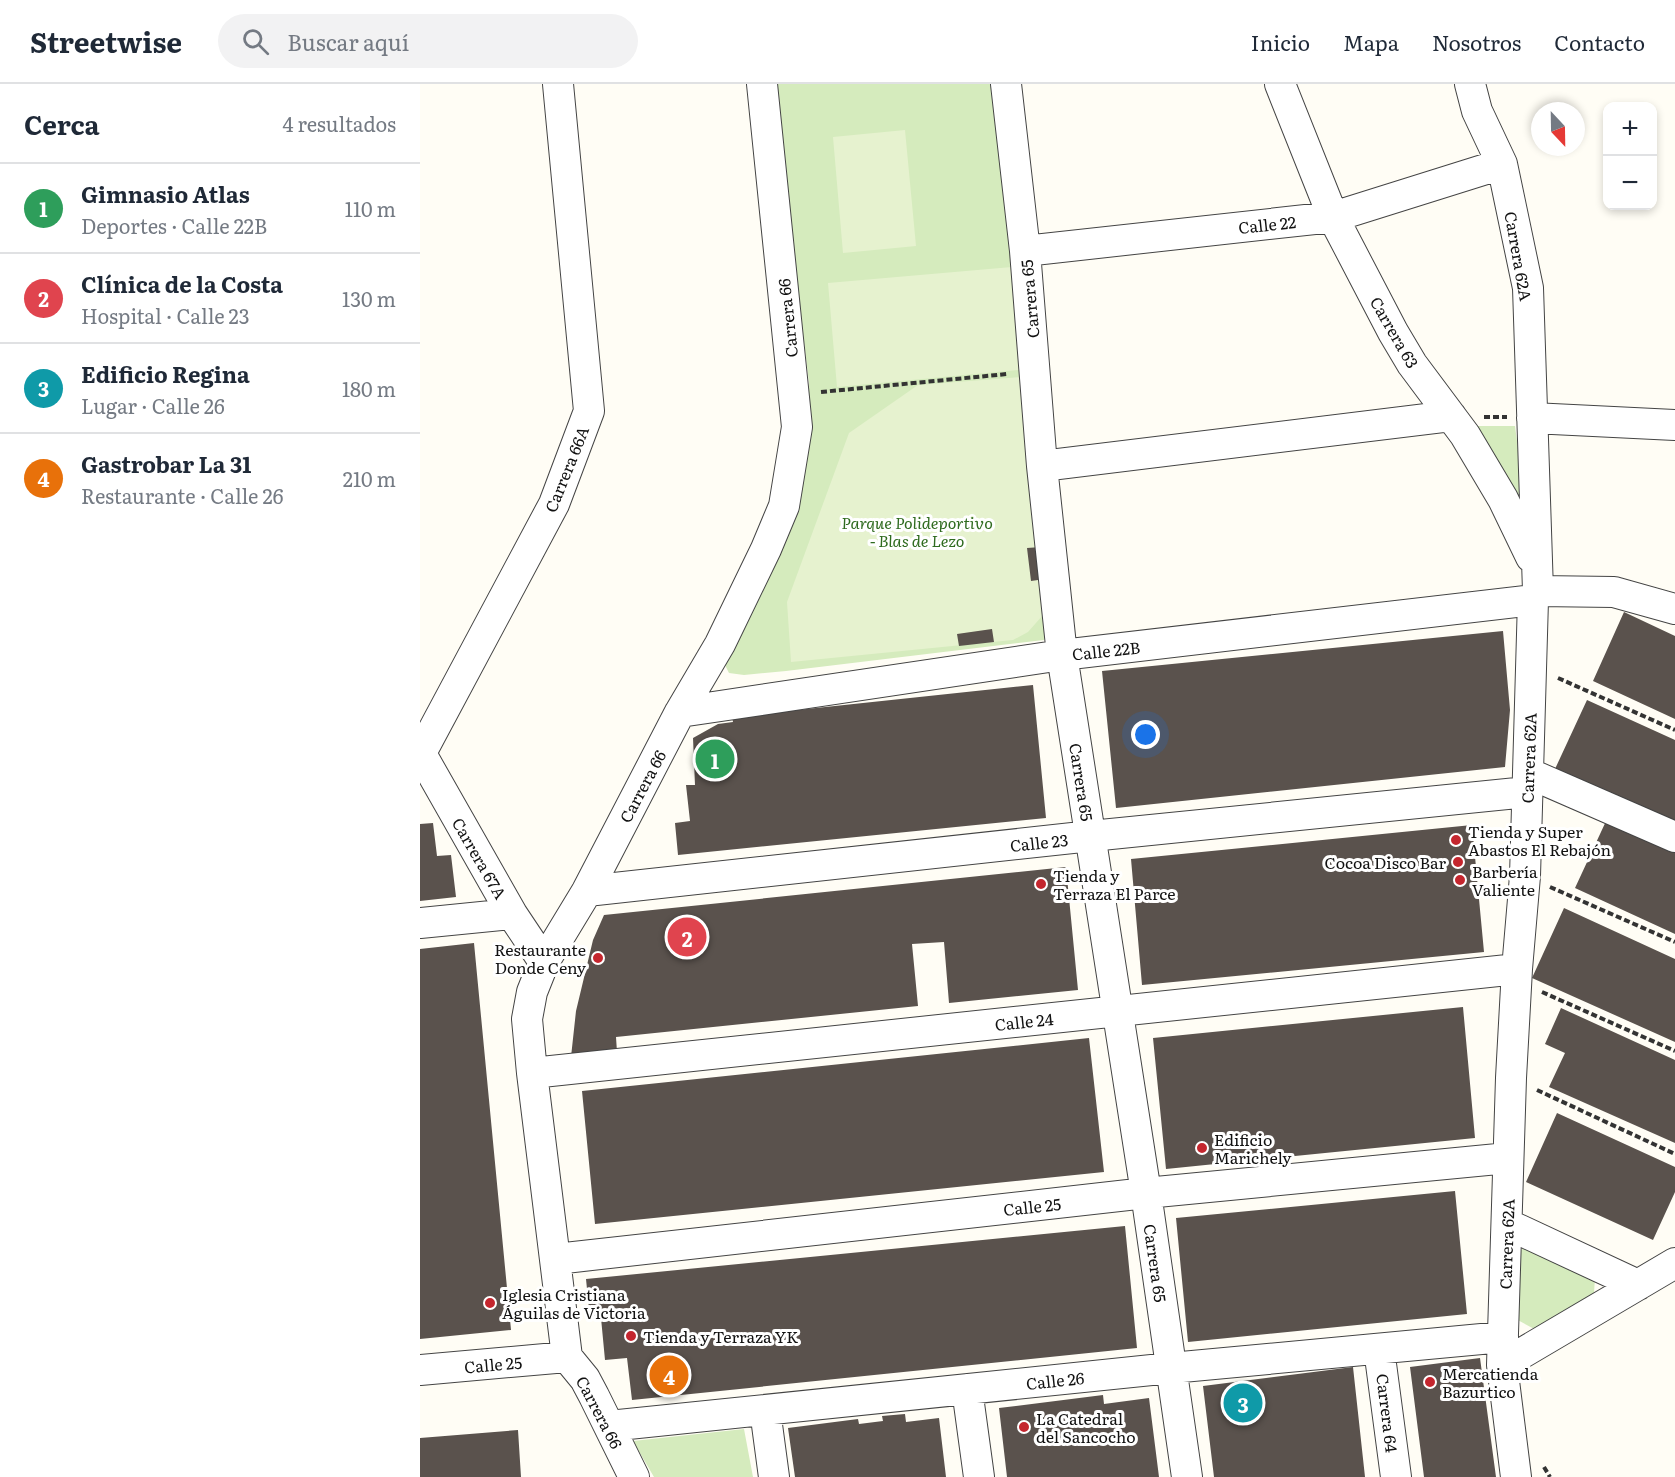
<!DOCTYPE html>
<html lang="es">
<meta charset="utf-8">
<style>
:root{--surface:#fff;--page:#f2f2f3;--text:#1f2937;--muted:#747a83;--line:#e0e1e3;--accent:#7c3aed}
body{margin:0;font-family:Literata,serif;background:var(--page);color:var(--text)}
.controls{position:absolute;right:18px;top:18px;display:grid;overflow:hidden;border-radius:12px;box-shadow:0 3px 9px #0003}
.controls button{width:54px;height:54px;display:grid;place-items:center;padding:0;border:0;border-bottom:2px solid var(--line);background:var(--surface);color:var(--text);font:30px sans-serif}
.compass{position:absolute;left:1111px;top:18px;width:54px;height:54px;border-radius:50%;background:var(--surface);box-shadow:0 3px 9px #0003;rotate:158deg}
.you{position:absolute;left:726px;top:651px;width:21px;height:21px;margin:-15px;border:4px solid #fff;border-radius:50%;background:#1a73e8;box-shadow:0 0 0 9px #1a73e833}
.badge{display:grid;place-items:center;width:39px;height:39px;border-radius:50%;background:var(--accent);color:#fff;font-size:20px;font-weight:700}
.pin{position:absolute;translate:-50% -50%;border:3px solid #fff;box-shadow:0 2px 6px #0006}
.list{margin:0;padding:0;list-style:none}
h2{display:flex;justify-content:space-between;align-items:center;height:78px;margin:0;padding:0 24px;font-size:26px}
h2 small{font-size:20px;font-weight:400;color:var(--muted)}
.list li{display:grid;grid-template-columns:39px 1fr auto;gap:18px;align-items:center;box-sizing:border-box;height:90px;padding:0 24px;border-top:2px solid var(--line)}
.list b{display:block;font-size:22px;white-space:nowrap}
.list p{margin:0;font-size:20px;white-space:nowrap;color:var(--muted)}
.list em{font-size:20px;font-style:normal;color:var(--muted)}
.icon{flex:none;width:33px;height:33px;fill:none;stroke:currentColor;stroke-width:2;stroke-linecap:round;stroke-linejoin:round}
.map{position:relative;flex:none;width:1255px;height:1393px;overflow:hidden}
header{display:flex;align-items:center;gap:36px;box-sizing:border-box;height:84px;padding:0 30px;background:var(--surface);border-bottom:2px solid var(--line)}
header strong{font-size:28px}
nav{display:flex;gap:33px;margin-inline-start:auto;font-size:21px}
.search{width:420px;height:54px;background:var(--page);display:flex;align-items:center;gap:15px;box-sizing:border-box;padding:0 21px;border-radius:33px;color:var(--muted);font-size:22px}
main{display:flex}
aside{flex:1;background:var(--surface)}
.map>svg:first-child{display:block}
.green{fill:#d5ebbd}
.pitch{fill:#e6f2cf}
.building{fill:#5a524d}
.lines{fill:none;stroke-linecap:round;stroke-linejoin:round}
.street-casing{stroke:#444;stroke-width:32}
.path{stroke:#333;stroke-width:4;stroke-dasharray:6 3;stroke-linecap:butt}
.street{stroke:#fff;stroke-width:30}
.poi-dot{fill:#c4262e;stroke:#fff;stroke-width:2}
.labels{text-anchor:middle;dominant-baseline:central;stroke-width:6;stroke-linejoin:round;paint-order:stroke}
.street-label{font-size:16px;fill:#111;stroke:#fff}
.park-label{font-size:16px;font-style:italic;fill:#2f6b1f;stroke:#fff}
.poi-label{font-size:16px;fill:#111;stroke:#fff;text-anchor:start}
</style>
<header>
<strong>Streetwise</strong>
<div class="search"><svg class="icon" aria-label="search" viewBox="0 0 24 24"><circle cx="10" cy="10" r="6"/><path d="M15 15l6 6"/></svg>Buscar aquí</div>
<nav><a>Inicio</a><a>Mapa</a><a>Nosotros</a><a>Contacto</a></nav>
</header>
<main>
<aside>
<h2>Cerca<small>4 resultados</small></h2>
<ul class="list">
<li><span class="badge" style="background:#2e9e5b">1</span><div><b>Gimnasio Atlas</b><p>Deportes · Calle 22B</p></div><em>110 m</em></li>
<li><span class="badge" style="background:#e0444e">2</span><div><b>Clínica de la Costa</b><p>Hospital · Calle 23</p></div><em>130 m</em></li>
<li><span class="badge" style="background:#0f9aa8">3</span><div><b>Edificio Regina</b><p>Lugar · Calle 26</p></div><em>180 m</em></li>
<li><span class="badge" style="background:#e8710a">4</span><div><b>Gastrobar La 31</b><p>Restaurante · Calle 26</p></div><em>210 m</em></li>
</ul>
</aside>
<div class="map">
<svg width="1255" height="1393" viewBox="0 0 1255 1393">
<rect width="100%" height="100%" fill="#fffdf5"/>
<path class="green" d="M353 0H576L630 543 624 556 366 587 324 591 309 589 303 577 386 372 389 299Z
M1050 342H1095L1104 410 1097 419Z
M1104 1164 1175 1194 1174 1209 1131 1241 1116 1246 1094 1234 1097 1169Z
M324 1345 333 1393H234L213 1357Z"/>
<path class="pitch" d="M485 46 496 162 423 169 413 53Z
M592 183 599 286 417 303 408 199Z
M602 293 623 531 608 548 593 556 371 578 367 518 429 349 498 301Z"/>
<path class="building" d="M621 463 625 495 611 497 607 464Z
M1204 528 1255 552V635L1173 597Z
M572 545 574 558 539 562 537 550Z
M1083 547 1090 626 1085 683 696 724 682 587Z
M613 601 626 734 258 771 255 739 270 737 266 701H275L273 654 298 640 313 638 312 633Z
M1167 616 1255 656V739L1135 685Z
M1187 735 1255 766V850L1155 804Z
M13 739 17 772 31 771 36 813 0 817V740Z
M1052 741 1064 868 722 901 711 775Z
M646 783 658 906 529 919 524 858 492 860 498 922 196 953 197 968 151 973 156 927 173 856 184 831Z
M1144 824 1255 875V958L1112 894Z
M54 859 91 1246 0 1255V865Z
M1043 923 1055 1054 746 1085 733 954Z
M1141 924 1255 976V1059L1129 1003 1145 969 1125 960Z
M669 954 684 1088 175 1140 162 1007Z
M1137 1029 1255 1083V1108L1233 1156 1106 1098Z
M1035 1107 1047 1230 768 1258 756 1134Z
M705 1142 717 1264 212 1316 207 1274 185 1276 181 1234 170 1235 166 1195Z
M1060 1274 1076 1393H1004L990 1283Z
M933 1283 945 1393H794L783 1302Z
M683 1311 684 1320 729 1314 739 1393H587L579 1324Z
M485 1330 486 1338 519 1334 526 1393H375L368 1344 438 1335 439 1340 463 1337 462 1332Z
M98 1346 101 1393H0V1354Z"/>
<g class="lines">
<g class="street-casing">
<path id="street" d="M586 0 605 167 622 382 642 571 726 1109 767 1393
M860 0 913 133 973 248 992 280 1045 351 1083 415 1111 473
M1050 0 1057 27 1082 80 1108 204 1118 507 1113 516 1105 792 1097 885 1091 994 1082 1281 1096 1393
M605 167 913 133 1082 80
M1112 334 1255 341
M622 382 1031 332
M1118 507 1194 508 1255 525
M260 628 642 571 1113 516
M0 668 92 830 124 878
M1 669 134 420 169 327 138 0
M1108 689 1255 753
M167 807 671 752 1107 708
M0 839 92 830
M112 989 1097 885
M1087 1140 1218 1201
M136 1175 726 1109 1088 1074
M959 1265 976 1393
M1082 1281 1255 1179
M0 1286 147 1273
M547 1305 559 1393
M345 1326 354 1393
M189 1342 751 1284 1083 1253
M214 1393 174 1312 165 1295 147 1273 112 989 107 935 112 908 124 878 167 807 260 628 300 560 346 465 364 422 377 343 342 0"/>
</g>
<path class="path" d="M401 308 587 290
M1064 333H1087
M1138 594 1255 646
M1130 803 1255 858
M1122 908 1255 967
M1117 1006 1255 1070
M1124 1383 1130 1393"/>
<use href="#street" class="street"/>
</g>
<g class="poi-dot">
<circle cx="1036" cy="756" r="6"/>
<circle cx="1038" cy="778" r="6"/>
<circle cx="1040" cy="796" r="6"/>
<circle cx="621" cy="800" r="6"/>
<circle cx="178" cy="874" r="6"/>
<circle cx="782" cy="1064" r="6"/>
<circle cx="70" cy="1219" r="6"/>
<circle cx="211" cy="1252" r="6"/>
<circle cx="1010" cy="1298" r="6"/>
<circle cx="604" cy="1343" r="6"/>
</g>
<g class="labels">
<g class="street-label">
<text transform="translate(847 140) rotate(-6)">Calle 22</text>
<text transform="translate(1099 172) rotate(80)">Carrera 62A</text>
<text transform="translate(609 215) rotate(-95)">Carrera 65</text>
<text transform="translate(367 234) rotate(-96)">Carrera 66</text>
<text transform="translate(975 248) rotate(60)">Carrera 63</text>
<text transform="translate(146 385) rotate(-68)">Carrera 66A</text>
<text transform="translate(686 566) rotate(-6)">Calle 22B</text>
<text transform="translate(1108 674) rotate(-88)">Carrera 62A</text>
<text transform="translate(662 698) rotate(81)">Carrera 65</text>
<text transform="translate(222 702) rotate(-62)">Carrera 66</text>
<text transform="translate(619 758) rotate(-6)">Calle 23</text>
<text transform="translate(60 774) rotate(60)">Carrera 67A</text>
<text transform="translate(604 937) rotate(-6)">Calle 24</text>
<text transform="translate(612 1122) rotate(-6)">Calle 25</text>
<text transform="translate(1086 1160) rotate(-88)">Carrera 62A</text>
<text transform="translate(736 1179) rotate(82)">Carrera 65</text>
<text transform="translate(73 1280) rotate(-5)">Calle 25</text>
<text transform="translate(635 1296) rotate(-6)">Calle 26</text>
<text transform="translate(180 1328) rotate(62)">Carrera 66</text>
<text transform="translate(968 1329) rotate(83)">Carrera 64</text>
</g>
<g class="park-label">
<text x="497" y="438">Parque Polideportivo<tspan x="497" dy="18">- Blas de Lezo</tspan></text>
</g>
<g class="poi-label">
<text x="1048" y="747">Tienda y Super<tspan x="1048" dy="18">Abastos El Rebajón</tspan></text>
<text x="1026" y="778" text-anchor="end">Cocoa Disco Bar</text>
<text x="1052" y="787">Barbería<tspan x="1052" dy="18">Valiente</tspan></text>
<text x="633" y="791">Tienda y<tspan x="633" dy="18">Terraza El Parce</tspan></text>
<text x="166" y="865" text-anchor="end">Restaurante<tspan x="166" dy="18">Donde Ceny</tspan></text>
<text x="794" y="1055">Edificio<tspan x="794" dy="18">Marichely</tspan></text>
<text x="82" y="1210">Iglesia Cristiana<tspan x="82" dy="18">Águilas de Victoria</tspan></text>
<text x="223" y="1252">Tienda y Terraza YK</text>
<text x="1022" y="1289">Mercatienda<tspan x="1022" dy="18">Bazurtico</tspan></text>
<text x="616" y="1334">La Catedral<tspan x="616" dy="18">del Sancocho</tspan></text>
</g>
</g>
</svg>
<div class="controls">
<button>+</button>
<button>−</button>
</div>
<svg class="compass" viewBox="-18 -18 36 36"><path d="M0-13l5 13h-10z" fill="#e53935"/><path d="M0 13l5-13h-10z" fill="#747a83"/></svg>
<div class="you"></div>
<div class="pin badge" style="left:295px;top:675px;background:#2e9e5b">1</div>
<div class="pin badge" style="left:267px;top:853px;background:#e0444e">2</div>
<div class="pin badge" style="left:823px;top:1319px;background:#0f9aa8">3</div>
<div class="pin badge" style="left:249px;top:1291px;background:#e8710a">4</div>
</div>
</main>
